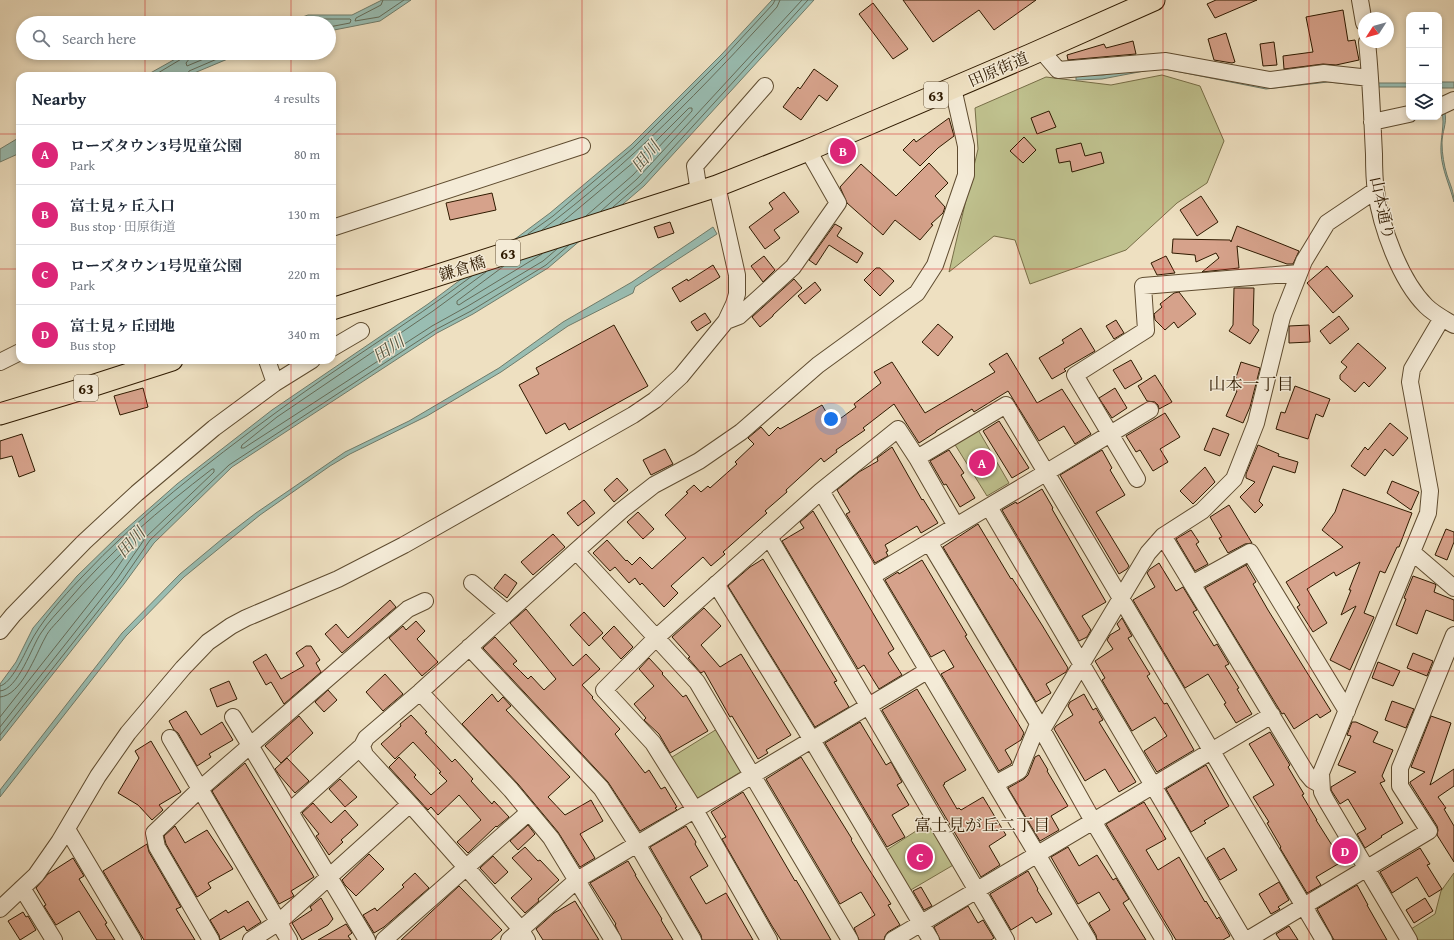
<!DOCTYPE html>
<meta charset="utf-8">
<style>
:root{--surface:#fff;--page:#f2f2f3;--text:#1f2937;--muted:#747a83;--line:#e0e1e3;--accent:#db2777}
body{margin:0;font-family:"Gentium Book Plus","Noto Serif JP",serif;background:var(--page);color:var(--text)}
.controls{position:absolute;right:12px;top:12px;display:grid;overflow:hidden;border-radius:8px;box-shadow:0 2px 6px #0003}
.controls button{width:36px;height:36px;display:grid;place-items:center;padding:0;border:0;border-bottom:1px solid var(--line);background:var(--surface);color:var(--text);font:20px sans-serif}
.compass{position:absolute;left:1358px;top:12px;width:36px;height:36px;border-radius:50%;background:var(--surface);box-shadow:0 2px 6px #0003;rotate:234deg}
.you{position:absolute;left:831px;top:419px;width:14px;height:14px;margin:-10px;border:3px solid #fff;border-radius:50%;background:#1a73e8;box-shadow:0 0 0 6px #1a73e833}
.badge{display:grid;place-items:center;width:26px;height:26px;border-radius:50%;background:var(--accent);color:#fff;font-size:13px;font-weight:700}
.pin{position:absolute;translate:-50% -50%;border:2px solid #fff;box-shadow:0 1px 4px #0006}
.list{margin:0;padding:0;list-style:none}
h2{display:flex;justify-content:space-between;align-items:center;height:52px;margin:0;padding:0 16px;font-size:17px}
h2 small{font-size:13px;font-weight:400;color:var(--muted)}
.list li{display:grid;grid-template-columns:26px 1fr auto;gap:12px;align-items:center;box-sizing:border-box;height:60px;padding:0 16px;border-top:1px solid var(--line)}
.list b{display:block;font-size:15px;white-space:nowrap}
.list p{margin:0;font-size:13px;white-space:nowrap;color:var(--muted)}
.list em{font-size:13px;font-style:normal;color:var(--muted)}
.icon{flex:none;width:22px;height:22px;fill:none;stroke:currentColor;stroke-width:2;stroke-linecap:round;stroke-linejoin:round}
.map{position:relative;flex:none;width:1454px;height:940px;overflow:hidden}
.search{position:absolute;background:var(--surface);box-shadow:0 2px 6px #0003;left:16px;top:16px;width:320px;height:44px;display:flex;align-items:center;gap:10px;box-sizing:border-box;padding:0 14px;border-radius:22px;color:var(--muted);font-size:15px}
.panel{position:absolute;background:var(--surface);box-shadow:0 2px 6px #0003;left:16px;top:72px;width:320px;height:292px;border-radius:12px}
.map>svg:first-child{display:block}
.green{fill:#bfc18e;stroke:#776e47}
.water{fill:#99bdb2;stroke:#6f7c6b}
.lines{fill:none;stroke-linecap:round;stroke-linejoin:round}
.shore{stroke:#646c59;stroke-width:1}
.building{fill:#d6a28b;stroke:#2f1a00}
.minor-casing{stroke:#5f4c30;stroke-width:18}
.major-casing{stroke:#2f1a00;stroke-width:23}
.minor{stroke:#f4ebd7;stroke-width:16}
.major{stroke:#eee0c1;stroke-width:21}
.grid{fill:none;stroke:#d62828;stroke-width:1;stroke-opacity:0.55}
.labels{text-anchor:middle;dominant-baseline:central;stroke-width:3;stroke-linejoin:round;paint-order:stroke}
.shield{fill:#f4ebd7;stroke:#6a5940;stroke-width:1}
.shield-label{font-size:15px;font-weight:bold;fill:#2f1a00}
.street-label{font-size:16px;fill:#2f1a00;stroke:#f4ebd7}
.water-label{font-size:17px;font-style:italic;fill:#54533e;stroke:#f4ebd7}
.neighbourhood-label{font-size:17px;fill:#2f1a00;stroke:#f4ebd7}
</style>
<div class="map">
<svg width="1454" height="940" viewBox="0 0 1454 940">
<rect width="100%" height="100%" fill="#eee0c1"/>
<filter id="stains"><feTurbulence type="fractalNoise" baseFrequency=".005" numOctaves="4"/><feColorMatrix values="0 0 0 0 .2 0 0 0 0 .09 0 0 0 0 .02 0 0 0 .5 -.17"/></filter>
<radialGradient id="worn" r=".72"><stop offset=".6" stop-color="#630" stop-opacity="0"/><stop offset="1" stop-color="#630" stop-opacity=".3"/></radialGradient>
<path class="green" d="M1162 75 1200 86 1224 141 1207 183 1177 203 1126 250 1030 284 1015 240 994 236 949 272 978 149 975 108 1046 77 1111 85Z
M977 428 1009 483 987 496 954 443Z
M717 729 742 771 695 800 669 759Z
M930 822 955 864 909 891 885 851Z
M1454 873V940H1418L1411 929 1435 914 1441 891Z"/>
<path class="water" d="M382 0H411L380 21 329 31V23H286L308 15H352Z
M772 0H814L644 186 548 268 473 314 437 333 232 467 154 543 124 584 0 741V684L16 662 33 628 77 576 118 536 177 484 272 410 428 304 550 213 631 145 722 54Z
M186 53H242L187 76H145Z
M1161 65 1378 83H1409V87H1378L1328 82 1266 89 1160 68 1102 79 1076 80V76L1103 75Z
M1439 82H1454V88H1439Z
M1442 112 1445 113C1447 124 1442 132 1442 143 1442 154 1444 165 1447 175 1450 184 1454 192 1454 202 1450 186 1442 170 1441 153 1440 139 1445 125 1442 112Z
M20 137V153L0 162V149Z
M713 227 717 234 635 287 633 293 568 326 501 372 427 416 350 454 330 466 260 515 184 577 126 636 0 797V790L122 633 180 574 222 539 256 513 345 452 409 421 499 368 563 322 632 282Z"/>
<g class="lines">
<path class="shore" d="M383 0 381 5 356 18 355 21 379 17 404 0
M298 23 309 19H350L351 20 350 23 329 27
M190 53V58L186 63 187 66 218 53
M153 76 183 58 185 53
M187 76 189 71 231 53
M613 207 641 183 808 0
M601 211 637 179 802 0
M560 224 641 156 689 108H692V111L633 175 586 216
M542 230C629 165 704 87 777 7L780 0
M528 234 553 216 633 148 725 56 773 4 775 0
M504 266 457 301V304L459 305 465 301 542 254
M486 272 433 311 277 417 242 445 241 448H244L432 326 468 306 543 261 557 249
M0 686C11 684 24 655 29 645 41 621 62 598 81 578 138 517 207 463 274 414 338 366 407 325 472 276
M0 691C18 690 32 646 41 633 48 622 58 612 66 603 109 552 160 509 212 469H214V472L146 537 117 579 0 727
M0 697C21 696 36 654 45 638 49 629 58 622 64 614 84 592 104 571 125 550L128 549V552L112 575 0 717
M0 735 121 582 150 540 229 465 435 330 471 311 546 265 569 245"/>
</g>
<path class="building" d="M903 0H1036L994 30 979 10 933 42Z
M1216 0H1257L1215 18 1207 4Z
M873 3 908 49 893 59 859 14Z
M1343 10 1348 41 1355 40 1359 60 1336 65 1323 64 1284 69 1283 56 1313 52 1306 17Z
M1226 33 1235 62 1232 63 1214 60 1208 39Z
M1133 41 1136 54 1068 60 1067 55 1104 44 1106 48Z
M1274 42 1277 65 1263 66 1260 44Z
M814 69 838 86 827 101 819 95 801 120 783 107 798 87 800 89Z
M1049 111 1056 127 1037 134 1031 118Z
M949 118 954 136 938 148 920 166 903 150 914 139 916 142Z
M1024 137 1036 150 1023 163 1010 151Z
M1081 143 1085 156 1101 152 1104 163 1072 172 1070 161 1059 163 1056 149Z
M929 163 948 183 935 196 945 207 943 213 931 224 933 225 920 240 895 220 883 235 847 203 840 187 861 164 896 196Z
M784 192 799 212 774 230 780 238 765 249 749 227 773 209 769 203Z
M492 193 496 210 450 220 446 203Z
M1201 196 1218 222 1197 236 1180 210Z
M670 222 674 233 658 238 654 227Z
M835 224 842 228 837 236 863 253 857 263 829 245 816 265 809 260Z
M1237 226 1299 251 1293 264H1287L1237 246 1239 268 1202 272 1219 258 1216 253 1196 262 1195 255 1172 253 1173 239 1230 240 1231 242Z
M764 256 775 270 763 282 751 266Z
M1166 256 1175 273 1157 275 1151 263Z
M713 265 720 277 680 302 672 288 687 279 688 281Z
M1327 266 1353 296 1333 313 1307 283Z
M876 268H880L894 281 880 296 864 280Z
M794 279 802 288 773 315V316L760 327 752 317Z
M815 282 821 290 805 304 798 296Z
M1234 288H1254L1253 325 1259 330 1250 344 1229 331 1233 325Z
M1179 292 1196 314 1178 328 1174 322 1165 330 1155 320 1154 314 1162 307 1160 304 1174 293Z
M705 313 711 322 697 331 691 322Z
M1339 316 1349 329 1330 344 1320 331Z
M1116 320 1124 333 1114 339 1106 326Z
M938 324 953 337 938 356 922 342Z
M614 325 648 386 569 430 565 423 546 434 519 385 539 374 536 368Z
M1309 325 1310 342 1289 343V326Z
M1081 328 1095 351 1064 369 1066 371 1052 379 1039 358 1064 343 1062 340Z
M1358 343 1386 368 1369 387 1364 382 1355 392 1340 379V375L1347 367 1341 362Z
M1007 353 1037 403 1062 389 1091 434 1075 444 1064 426 1039 441 1008 391 974 412 972 409 936 431V432L919 443 894 404 863 428 865 430 836 450 837 452 824 462 821 458 786 490 787 492 765 511 767 513 723 552 725 554 711 566 703 557 671 586 678 593 664 607 642 583 640 585 635 578 629 583 615 567 610 571 593 553 607 540 626 561 627 560 632 565 640 557 652 569 686 538 665 515 688 493 686 492 694 485 701 492 708 486 710 488 737 464 735 462 754 444 748 438 761 427 769 436 778 427 780 429 822 405 833 424 856 407 854 404 881 383 874 372 892 362 925 413 995 372 989 364Z
M1131 360 1142 379 1125 389 1113 370Z
M1241 362 1260 368 1250 407 1243 423 1226 416 1237 391 1232 390Z
M1155 375 1172 402 1159 409 1158 405 1155 402 1147 401 1138 386Z
M1295 386 1330 399 1323 417 1316 414 1308 439 1276 429 1281 412 1285 413Z
M143 388 148 407 120 415 114 396Z
M1115 388 1127 408 1112 418 1099 398Z
M1165 413 1180 437 1160 449 1168 462 1153 471 1140 450 1136 452 1126 436Z
M999 421 1029 468 1012 478 983 431Z
M1390 423 1408 438 1393 456 1385 449 1365 476 1351 466 1365 447 1368 450Z
M1213 428 1229 434 1220 456 1204 450Z
M22 434 35 471 19 477 12 456 0 459V441Z
M1258 445 1279 454 1278 456 1298 462 1295 473 1273 466 1259 501 1263 505 1255 513 1240 497 1255 482 1246 478V474Z
M892 447 922 500 923 499 938 523 921 533 917 526 885 545 888 551 886 552 888 556 875 563 846 514 850 512 837 490 859 472 878 461 877 458Z
M665 449 673 464 651 475 643 460Z
M949 450 964 473 961 475 975 498 960 507 946 484 944 485 930 461Z
M1102 450 1112 468 1110 470 1125 495 1096 512 1129 566 1127 569 1119 574 1060 475Z
M1205 467 1215 482 1193 504 1180 491Z
M617 478 628 490 614 502 604 490Z
M1392 481 1419 492 1411 510 1387 493Z
M1042 489 1053 508 1052 509 1106 602 1082 616 1091 630 1087 637 1079 641 1002 510 1016 502 1017 504Z
M1343 489 1412 513 1399 547H1397L1385 573 1380 571 1364 613 1374 617 1350 670 1330 660 1356 606 1341 615 1351 590H1349L1360 562 1336 576 1334 572 1307 589 1327 623 1313 632 1297 607 1300 605 1286 582 1343 547 1322 530 1335 512Z
M584 500 595 513 578 526 567 513Z
M1229 505 1252 543 1245 544 1228 553 1219 538 1222 537 1210 517Z
M813 511 894 649 888 653 902 675 879 689 864 665 858 669 782 541 804 528 800 522Z
M638 512 654 529 643 539 627 522Z
M978 524 1011 579 1012 578 1042 625 1068 668 1066 672 1046 684 1051 693 1036 702 943 547Z
M1446 529 1454 532V542L1447 560 1435 555Z
M1191 530 1199 542 1196 544 1208 564 1195 571 1176 539Z
M553 534 565 547 533 575 521 562Z
M763 559 837 681 834 682 849 707 815 727 728 586 750 567Z
M922 560 967 635 965 636 1024 733 1021 740 1005 750 1012 762 1011 764 999 771 941 674 954 667 944 650 931 657 885 580 898 572 899 574Z
M1159 563 1176 591 1183 587 1197 610 1193 612 1214 646 1217 644 1229 664 1225 666 1239 688 1237 689 1252 714 1236 723 1224 704 1226 703 1208 674 1185 688 1133 600 1155 587 1147 573 1150 569Z
M1246 565 1256 582 1253 584 1268 610 1331 711 1320 718 1317 714 1294 729 1284 713 1282 714 1205 588Z
M505 574 517 583 507 598 494 588Z
M1413 576 1435 584 1436 585 1434 592 1454 600V621L1426 610 1417 634 1396 625 1406 599 1404 598Z
M390 600 396 607 342 653 325 634 336 624 348 638Z
M704 608 721 626 701 645 720 667 741 654 791 735 766 750 768 753 758 759 732 716 730 717 704 671 701 673 688 658 690 657 672 637Z
M526 609 573 666 586 654 600 669 582 685 593 697 592 698 620 729 615 734 645 773 649 770 661 789 665 787 677 807 675 808 677 810 640 831 608 782 483 648 495 637 517 661 513 664 528 679 531 676 544 690 556 679 510 623Z
M584 612 603 633 589 646 570 625Z
M1122 618 1132 636 1128 638 1150 674 1147 676 1164 704 1167 703 1194 750 1157 772 1144 751 1167 736 1155 717 1132 731 1102 680 1105 678 1095 661 1113 649 1107 640 1110 635 1120 629 1117 624Z
M416 621 425 631 417 639 438 662 422 676 389 638 403 626 406 630Z
M614 626 633 647 621 659 602 638Z
M306 646H311L320 660 316 663 321 672 284 704 271 682 266 685 253 662 266 654 281 679 304 666 296 653Z
M1413 653 1433 661 1427 676 1407 668Z
M649 658 663 673 662 674 683 697 686 695 708 731 670 753 659 734 644 720 646 718 634 704 654 686 639 669Z
M1378 662 1400 671 1393 686 1372 678Z
M385 674 403 694 383 711 366 692Z
M229 681 237 699 217 707 210 689Z
M917 689 966 770 944 783 945 784 943 785 957 809 959 808 961 810 983 797 1006 835 989 846 1000 865 981 877 882 710Z
M328 690 337 700 324 712 315 702Z
M492 694 498 702 503 697 511 706 506 710 570 777 548 797 565 815 591 800 603 821 580 834 595 858 580 867 558 832 518 784 462 724Z
M1084 694 1093 710 1096 708 1103 720 1099 722 1136 782 1119 792 1105 769 1085 781 1054 729 1056 726 1073 715 1068 706 1070 702Z
M1392 701 1414 709 1406 728 1385 720Z
M186 711 201 735 222 722 233 740 209 754 211 757 197 766 178 733 174 730 169 721Z
M411 715 427 732 425 733 452 762 455 759 473 779 471 781 492 804 494 801 509 817 497 827 496 826 468 853 457 842 481 820 459 795 438 815 431 807 428 810 389 767 399 757 416 775 414 777 431 795 447 781 439 773 441 772 413 742 395 759 381 744 401 726 400 724Z
M299 716 313 733 281 763 265 746Z
M1431 716 1451 723 1430 785 1454 769V786L1438 797 1446 808 1444 809 1454 826V862L1437 835 1438 830 1437 826 1410 783V782L1425 772 1411 767Z
M860 722 886 765 891 762 902 782 897 785 909 805 892 815 905 837 887 847 825 743Z
M1352 722H1356L1378 732 1373 742 1393 750 1382 776 1385 781 1380 783 1403 823 1381 836 1382 837 1365 848 1357 834 1366 829 1348 799 1340 804 1331 790V787L1356 772 1338 765 1351 736 1347 735Z
M1270 732 1290 765 1288 767 1304 794 1302 795 1317 820H1316L1335 850 1336 849 1343 861 1316 877 1321 885 1307 893 1280 848 1281 847 1267 823 1269 822 1253 797 1274 785 1249 744Z
M151 741 181 792 159 805 163 810 152 820 138 805 118 793 139 758 135 751Z
M1039 755 1048 770 1047 771 1068 806 1051 816 1059 830 1040 841 1008 788 1024 779 1028 775 1035 757Z
M801 757 852 839 851 840 865 863 891 904 888 905 900 925 888 932 885 936 884 940H859L854 928 875 915 861 892 840 904 766 779Z
M287 758 309 781 295 793 280 776 275 769Z
M245 763 314 877 291 891 294 896 279 904 212 791Z
M1206 765 1229 806 1204 821 1206 823 1191 832 1166 789Z
M340 779 357 797 345 807 329 789Z
M743 792 795 881 796 880 805 895 831 940H781L772 926 722 839 726 837 711 812Z
M1144 802 1166 839 1146 850 1158 870 1179 857 1205 902 1206 901 1217 919 1219 917 1230 936 1223 940H1176L1106 824Z
M313 803 331 823 345 810 358 825 341 840 343 842 329 855 316 836 319 834 302 813Z
M528 825 535 834 518 850 510 841Z
M175 826 185 843 207 830 233 869 208 883 211 888 197 897 166 844 164 836Z
M686 826 696 842 695 844 708 866 690 877 706 904 726 893 753 940H702L701 935 650 847Z
M147 844 149 852 181 907 176 909 195 940H144L103 871Z
M525 847 538 861 540 860 559 880 538 899 539 901 525 913 511 898 532 879 512 858Z
M1068 847 1079 866 1097 855 1113 880 1116 878 1129 899 1123 903 1146 940H1097L1096 935 1089 923 1110 910 1099 892 1078 904 1051 857Z
M1224 848 1237 870 1220 880 1207 858Z
M1420 848 1430 864 1427 865 1442 889 1429 897 1417 877 1392 893 1380 872Z
M369 854 384 869 356 896 345 885 342 880Z
M493 856 508 872 495 884 480 868Z
M73 858 84 876 79 879 107 923 105 924 115 940H97L79 911 56 925 44 906 46 905 36 888 48 874Z
M628 861 636 875H635L662 919 661 920 673 940H622L615 925 616 924 590 883Z
M1028 871 1038 889 1037 890 1052 914 1036 923 1032 917 1011 930 990 894Z
M415 873 429 888 384 927 374 933 363 915 375 908 377 911 404 887 402 885Z
M1279 882 1289 900 1278 907 1280 909 1271 914 1259 894Z
M1357 885 1368 905H1367L1387 940H1334L1317 909Z
M459 886 502 930 491 940H401Z
M921 887 932 906 924 910 913 891Z
M321 898 333 919 328 925 302 940 292 923 312 910 310 907Z
M1425 898 1433 911 1414 923 1406 910Z
M248 901 261 922 247 931 244 926 220 940 219 935 210 920 226 910 228 913Z
M575 901 599 940H543L536 929 554 913Z
M968 906 978 923 983 920 994 938 991 940H940L934 927Z
M23 912 26 917 28 916 36 930 20 940 8 921Z
M346 924 352 933 348 936 351 940H318Z
M1289 926 1298 940H1280L1276 934Z"/>
<g class="lines">
<g class="minor-casing">
<path id="minor" d="M1360 0 1364 23
M1367 42C1371 79 1372 117 1374 154 1374 166 1374 179 1376 191 1381 227 1400 280 1426 306 1434 314 1444 319 1454 325
M1041 50 1058 70 1166 61 1270 80 1324 73 1370 78
M1439 107 1454 100
M1372 122 1409 114
M699 192 695 166 765 86
M332 228 582 146
M726 321 739 316 793 267 838 203 808 150
M332 348 361 331
M267 360 275 383
M0 362 20 352
M917 458 956 526
M1137 479 1075 375 1146 330 1143 286 1299 273
M821 491 1088 940
M989 507 1244 940
M1163 536 1307 774 1312 780 1321 785
M769 537 1006 940
M929 542 1042 730 1093 821 1164 940
M576 551 697 682 850 940
M1412 552 1454 588
M872 576 1047 472 1150 410
M472 583 507 613
M716 584 812 740 931 940
M1192 584 1250 552 1347 711
M0 631 13 615 84 542 137 493 214 428 275 383 312 360
M469 647 601 788 637 844 693 940
M420 692 511 790 551 838 613 940
M233 717 367 940
M1042 730 1148 553 1163 536 1202 511 1234 479 1256 423 1282 317 1304 261 1327 223 1376 190
M170 738 289 940
M995 784 1019 771 1038 724
M290 811 362 746
M67 829 133 940
M22 888 54 940
M0 909 36 875 59 842 98 776 128 733 183 668 208 642 231 626 246 618 338 579 404 545 633 415 655 400 681 376 726 321 734 304 737 294V275L717 186
M211 940 157 847 154 833 200 789 408 609 425 601
M251 940 279 922 410 804
M384 940 529 812
M509 940 577 880 927 671
M527 940 518 926 410 804 365 755 362 746 366 738 420 692 576 551 622 510 654 485 699 461 741 432 818 365 917 293 935 265 966 175V146L953 88
M769 940 695 810 653 743 604 690 657 637 821 491 898 429 917 458 1006 405 1324 940
M893 940 1272 715
M1247 940 1429 831 1400 786V768L1454 635
M1409 940 1326 800 1322 792 1321 773 1428 513 1430 491 1410 382 1412 369 1442 318"/>
</g>
<g class="major-casing">
<path id="major" d="M332 309 717 186 808 150 1030 55 1154 0
M0 414 76 391 172 360"/>
</g>
<use href="#minor" class="minor"/>
<use href="#major" class="major"/>
</g>
<path class="grid" d="M145 0V23M291 0V23M436 0V940M582 0V940M727 0V940M872 0V940M1018 0V940M1163 0V940M1309 0V940M145 53V76M291 53V76M0 134H20M332 134H1454M0 269H20M332 269H1454M145 360V940M291 360V940M0 403H1454M0 537H1454M0 671H1454M0 806H1454"/>
<g class="labels">
<g class="shield">
<rect x="924" y="82" width="24" height="26" rx="3"/>
<rect x="496" y="240" width="24" height="26" rx="3"/>
<rect x="74" y="375" width="24" height="26" rx="3"/>
</g>
<g class="shield-label">
<text x="936" y="95">63</text>
<text x="508" y="253">63</text>
<text x="86" y="388">63</text>
</g>
<g class="street-label">
<text transform="translate(998 69) rotate(-23)">田原街道</text>
<text transform="translate(1383 208) rotate(78)">山本通り</text>
<text transform="translate(462 268) rotate(-18)">鎌倉橋</text>
</g>
<g class="water-label">
<text transform="translate(645 156) rotate(-50)">田川</text>
<text transform="translate(388 348) rotate(-34)">田川</text>
<text transform="translate(130 542) rotate(-47)">田川</text>
</g>
<g class="neighbourhood-label">
<text x="1251" y="383">山本一丁目</text>
<text x="982" y="824">富士見が丘二丁目</text>
</g>
</g>
<rect width="100%" height="100%" filter="url(#stains)"/>
<rect width="100%" height="100%" fill="url(#worn)"/>
</svg>
<div class="controls">
<button>+</button>
<button>−</button>
<button><svg class="icon" aria-label="layers" viewBox="0 0 24 24"><path d="M12 4l9 5-9 5-9-5zM3 14l9 5 9-5"/></svg></button>
</div>
<svg class="compass" viewBox="-18 -18 36 36"><path d="M0-13l5 13h-10z" fill="#e53935"/><path d="M0 13l5-13h-10z" fill="#747a83"/></svg>
<div class="you"></div>
<div class="pin badge" style="left:982px;top:463px">A</div>
<div class="pin badge" style="left:843px;top:151px">B</div>
<div class="pin badge" style="left:920px;top:857px">C</div>
<div class="pin badge" style="left:1345px;top:851px">D</div>
<div class="search"><svg class="icon" aria-label="search" viewBox="0 0 24 24"><circle cx="10" cy="10" r="6"/><path d="M15 15l6 6"/></svg>Search here</div>
<section class="panel">
<h2>Nearby<small>4 results</small></h2>
<ul class="list">
<li><span class="badge">A</span><div><b>ローズタウン3号児童公園</b><p>Park</p></div><em>80 m</em></li>
<li><span class="badge">B</span><div><b>富士見ヶ丘入口</b><p>Bus stop · 田原街道</p></div><em>130 m</em></li>
<li><span class="badge">C</span><div><b>ローズタウン1号児童公園</b><p>Park</p></div><em>220 m</em></li>
<li><span class="badge">D</span><div><b>富士見ヶ丘団地</b><p>Bus stop</p></div><em>340 m</em></li>
</ul>
</section>
</div>
